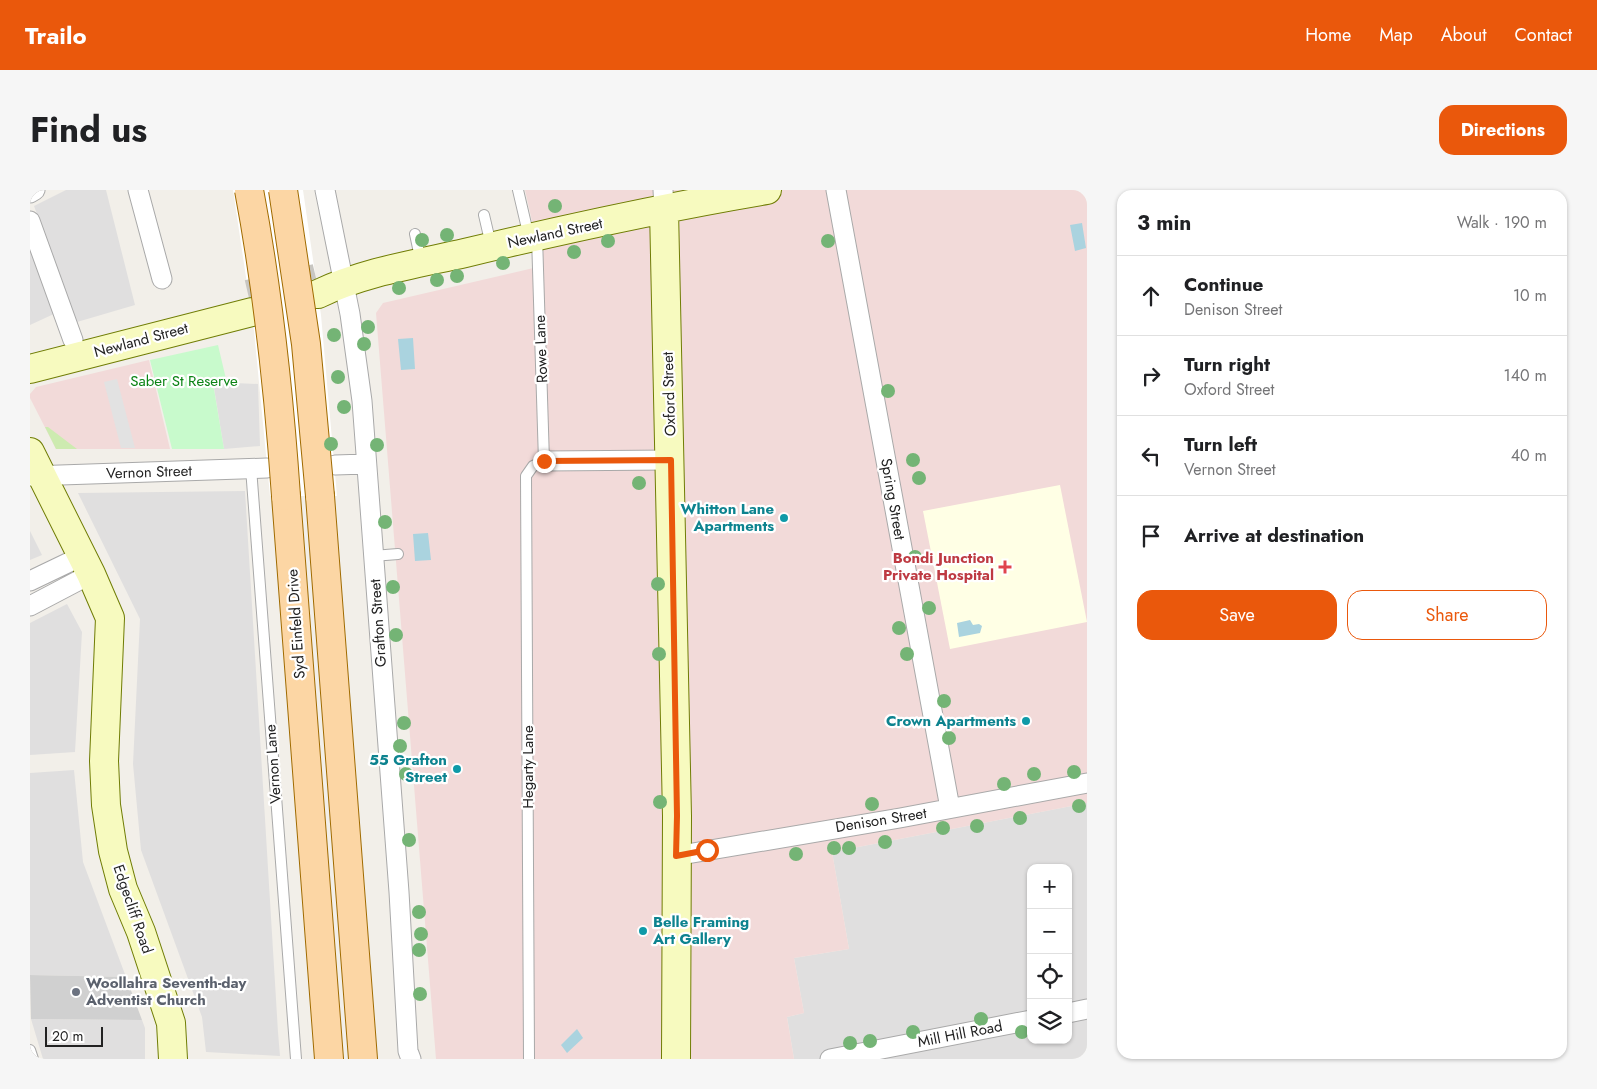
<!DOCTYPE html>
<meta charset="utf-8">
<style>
:root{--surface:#fff;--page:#f6f6f6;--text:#202124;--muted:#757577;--line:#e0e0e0;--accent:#ea580c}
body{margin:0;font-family:Jost,sans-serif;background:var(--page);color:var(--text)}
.controls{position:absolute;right:15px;bottom:15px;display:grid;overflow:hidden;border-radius:10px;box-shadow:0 1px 4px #0004}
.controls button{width:45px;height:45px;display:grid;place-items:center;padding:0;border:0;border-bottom:1px solid var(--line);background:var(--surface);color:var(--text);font:25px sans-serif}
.scale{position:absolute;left:15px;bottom:12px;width:58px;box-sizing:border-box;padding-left:5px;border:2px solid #222;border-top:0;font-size:14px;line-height:18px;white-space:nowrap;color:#222;-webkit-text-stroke:4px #fff;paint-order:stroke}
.stop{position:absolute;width:15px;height:15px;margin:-11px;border:4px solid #ea580c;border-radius:50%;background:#fff}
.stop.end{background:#ea580c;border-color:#fff;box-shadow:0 1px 5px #0008}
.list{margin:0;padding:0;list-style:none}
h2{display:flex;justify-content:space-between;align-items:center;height:65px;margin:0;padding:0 20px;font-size:21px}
h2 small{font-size:16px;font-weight:400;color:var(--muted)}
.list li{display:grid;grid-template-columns:32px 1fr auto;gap:15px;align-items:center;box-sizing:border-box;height:80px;padding:0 20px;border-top:1px solid var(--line)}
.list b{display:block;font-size:19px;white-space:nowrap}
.list p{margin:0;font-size:16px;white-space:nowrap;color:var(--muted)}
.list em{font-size:16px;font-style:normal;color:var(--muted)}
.actions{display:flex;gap:10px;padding:15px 20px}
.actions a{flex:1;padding:11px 0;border:1px solid var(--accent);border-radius:15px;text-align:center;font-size:18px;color:var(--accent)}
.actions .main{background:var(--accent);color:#fff}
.icon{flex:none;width:28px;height:28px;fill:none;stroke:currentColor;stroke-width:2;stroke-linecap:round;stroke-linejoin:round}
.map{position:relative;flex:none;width:1057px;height:869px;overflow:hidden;border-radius:15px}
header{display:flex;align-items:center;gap:30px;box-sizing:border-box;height:70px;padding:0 25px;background:var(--accent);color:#fff}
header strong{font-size:24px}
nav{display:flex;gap:28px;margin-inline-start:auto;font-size:18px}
.intro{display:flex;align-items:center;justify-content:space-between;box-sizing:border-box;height:120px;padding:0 30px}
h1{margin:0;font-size:35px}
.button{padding:12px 22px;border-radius:15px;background:var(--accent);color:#fff;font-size:18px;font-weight:700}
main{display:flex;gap:30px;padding:0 30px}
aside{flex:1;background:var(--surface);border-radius:15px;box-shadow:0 1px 4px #0004}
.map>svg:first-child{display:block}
.residential{fill:#e0dfdf;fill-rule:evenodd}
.commercial{fill:#f2dad9}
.education{fill:#ffffe5}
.religious{fill:#d0d0d0}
.grass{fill:#cdebb0}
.park{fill:#c8facc}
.parking{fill:#e2e2e2}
.water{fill:#aad3df}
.pier{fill:#fff}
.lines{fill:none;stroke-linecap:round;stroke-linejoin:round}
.secondary-tunnel{stroke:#c8c6c1;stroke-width:28;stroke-dasharray:28 14;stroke-linecap:butt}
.lane-casing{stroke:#a9a9a9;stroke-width:12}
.street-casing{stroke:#a9a9a9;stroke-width:21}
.secondary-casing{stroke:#707d05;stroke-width:30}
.primary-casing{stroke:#a06b00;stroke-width:30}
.lane{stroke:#fff;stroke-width:10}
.street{stroke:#fff;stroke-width:19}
.secondary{stroke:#f7fabf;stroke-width:28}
.primary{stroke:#fcd6a4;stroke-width:28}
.primary-bridge-casing{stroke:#a06b00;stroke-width:30;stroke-linecap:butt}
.primary-bridge{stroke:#fcd6a4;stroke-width:28}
.tree{fill:#74b475}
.route{stroke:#ea580c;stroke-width:6}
.culture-dot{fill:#0f9aa8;stroke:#fff;stroke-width:2}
.health-dot{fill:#e0444e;stroke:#fff;stroke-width:2}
.worship-dot{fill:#6b7280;stroke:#fff;stroke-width:2}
.labels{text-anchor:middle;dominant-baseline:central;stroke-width:4.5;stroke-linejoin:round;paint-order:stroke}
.street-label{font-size:15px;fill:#222;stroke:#fff}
.park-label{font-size:15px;fill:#0c8416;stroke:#fff}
.culture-label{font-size:15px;font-weight:bold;fill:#0d838f;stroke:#fff;text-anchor:end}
.health-label{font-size:15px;font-weight:bold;fill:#be3a42;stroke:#fff;text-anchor:end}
.worship-label{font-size:15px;font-weight:bold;fill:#5b616d;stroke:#fff;text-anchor:start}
</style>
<header>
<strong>Trailo</strong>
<nav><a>Home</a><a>Map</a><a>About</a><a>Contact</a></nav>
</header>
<div class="intro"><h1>Find us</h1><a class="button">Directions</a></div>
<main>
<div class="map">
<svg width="1057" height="869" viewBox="0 0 1057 869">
<rect width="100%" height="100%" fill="#f2efe9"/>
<path class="residential" d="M36 0H76L105 115 47 132 4 16Z
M0 54 26 123 0 135Z
M183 192 228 194 230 256 194 259Z
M215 301 248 842 250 866 176 862 172 827 111 660 103 574 110 429 48 303Z
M0 341 12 365 0 370Z
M37 414 52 442 45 562 0 565V433Z
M44 580 53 672 96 787 0 785V583Z
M1057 613V869H764L757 827 774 823 764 768 819 759 802 662ZM1001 678H1038V850H1001Z
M1 829 112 830 115 838V869H13Z"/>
<path class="commercial" d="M495 0H1057V613L802 662 819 759 764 768 774 823 757 827 764 869H406L346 123 353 113 512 76Z
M119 170 140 259H26L0 208V204L6 197Z"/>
<path class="education" d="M1030 295 1057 432 920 459 893 321Z"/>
<path class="religious" d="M0 785 96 787 112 830 1 829Z"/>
<path class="grass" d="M15 237H18L47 259H26Z"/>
<path class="park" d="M188 155 196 189 183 193 194 259H142L120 170Z"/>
<path class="parking" d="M87 189 105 258H91L74 192Z"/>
<path class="water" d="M1052 33 1056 58 1045 61 1040 35Z
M383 148 385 179 371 180 368 149Z
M398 343 401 370 385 371 383 344Z
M940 430 943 435 949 434 952 436 950 443 929 447 927 433Z
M547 839 553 848 537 863 531 855Z"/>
<path class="pier" d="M203 0H273L291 125 307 306H240L224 141Z"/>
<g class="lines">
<path class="secondary-tunnel" d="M218 104 286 88"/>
<g class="lane-casing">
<path id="lane" d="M488 0 499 47
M454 25 461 55
M385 44 391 72
M221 278 266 869
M343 366 368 364
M0 860 3 869
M499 869 496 286 503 276 514 271 507 47"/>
</g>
<g class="street-casing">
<path id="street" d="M108 0 132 89
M295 0 320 124 332 211 369 702 378 861 381 869
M633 0 634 19
M806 0 920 618
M0 3 5 0
M0 31 43 150
M514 271 641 270
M305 275 336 274
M1 286 237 278
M0 391 52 366
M0 416 61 384
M645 666 870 628 1057 593
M1038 823 1057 819
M800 869 1001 830"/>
</g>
<g class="secondary-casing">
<path id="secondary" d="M634 19 647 626 646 869
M288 104C334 82 386 74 435 63 535 39 636 17 737 0
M0 179 222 122
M0 262 61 384 80 428 74 571 76 615 83 661 93 699 111 742 141 833 143 869"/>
</g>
<g class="primary-casing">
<path id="primary" d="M256 306 299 869
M290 306 333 869"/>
</g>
<use href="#lane" class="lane"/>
<use href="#street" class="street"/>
<use href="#secondary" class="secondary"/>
<use href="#primary" class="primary"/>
<g class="primary-bridge-casing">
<path id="primary-bridge" d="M219 0C238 101 249 204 256 306
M253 0 276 154 290 306"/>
</g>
<use href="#primary-bridge" class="primary-bridge"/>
</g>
<g class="tree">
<circle cx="525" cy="16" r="7"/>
<circle cx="417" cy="45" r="7"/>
<circle cx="392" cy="50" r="7"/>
<circle cx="578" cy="51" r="7"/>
<circle cx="798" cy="51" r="7"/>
<circle cx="544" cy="62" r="7"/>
<circle cx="473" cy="73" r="7"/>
<circle cx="427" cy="86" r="7"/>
<circle cx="407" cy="90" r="7"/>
<circle cx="369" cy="98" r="7"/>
<circle cx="338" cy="137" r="7"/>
<circle cx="304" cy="145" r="7"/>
<circle cx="334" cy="154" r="7"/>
<circle cx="308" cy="187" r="7"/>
<circle cx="858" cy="201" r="7"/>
<circle cx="314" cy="217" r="7"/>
<circle cx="301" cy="254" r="7"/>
<circle cx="347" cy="255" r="7"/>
<circle cx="883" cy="270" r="7"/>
<circle cx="889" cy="288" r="7"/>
<circle cx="609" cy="293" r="7"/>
<circle cx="355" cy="332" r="7"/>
<circle cx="885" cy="367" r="7"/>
<circle cx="628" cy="394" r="7"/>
<circle cx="363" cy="397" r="7"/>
<circle cx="899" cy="418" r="7"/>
<circle cx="869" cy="438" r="7"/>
<circle cx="366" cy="445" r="7"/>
<circle cx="629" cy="464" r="7"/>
<circle cx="877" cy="464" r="7"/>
<circle cx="914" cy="511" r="7"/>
<circle cx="374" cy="533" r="7"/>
<circle cx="919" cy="548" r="7"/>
<circle cx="370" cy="556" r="7"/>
<circle cx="1044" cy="582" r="7"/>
<circle cx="376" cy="584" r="7"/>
<circle cx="1004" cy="584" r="7"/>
<circle cx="974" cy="594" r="7"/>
<circle cx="630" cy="612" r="7"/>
<circle cx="842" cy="614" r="7"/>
<circle cx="1049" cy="616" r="7"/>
<circle cx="990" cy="628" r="7"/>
<circle cx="947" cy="636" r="7"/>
<circle cx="913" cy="638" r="7"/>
<circle cx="379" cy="650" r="7"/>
<circle cx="855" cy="652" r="7"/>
<circle cx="804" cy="658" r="7"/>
<circle cx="819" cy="658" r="7"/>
<circle cx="766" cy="664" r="7"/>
<circle cx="389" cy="722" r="7"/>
<circle cx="391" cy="744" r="7"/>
<circle cx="389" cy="760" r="7"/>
<circle cx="390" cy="804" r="7"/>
<circle cx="951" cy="829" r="7"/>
<circle cx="883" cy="842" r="7"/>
<circle cx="992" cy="842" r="7"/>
<circle cx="840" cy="851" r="7"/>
<circle cx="820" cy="853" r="7"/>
</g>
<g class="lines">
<path class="route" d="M514 271 641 270 647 626 646 666 677 660"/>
</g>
<g class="culture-dot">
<circle cx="754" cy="328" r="5"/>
<circle cx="996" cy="531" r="5"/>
<circle cx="427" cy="579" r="5"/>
<circle cx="613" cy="741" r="5"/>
</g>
<path class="health-dot" d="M972.5 369.5h5v5h5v5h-5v5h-5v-5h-5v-5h5z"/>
<circle class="worship-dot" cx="46" cy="802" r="5"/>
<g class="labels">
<g class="street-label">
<text transform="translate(525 43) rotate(-12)">Newland Street</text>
<text transform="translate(111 150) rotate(-15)">Newland Street</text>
<text transform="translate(511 159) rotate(-92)">Rowe Lane</text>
<text transform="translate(639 204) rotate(-92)">Oxford Street</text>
<text transform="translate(119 282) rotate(-2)">Vernon Street</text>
<text transform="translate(863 309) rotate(80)">Spring Street</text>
<text transform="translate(348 433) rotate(-94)">Grafton Street</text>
<text transform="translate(266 434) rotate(-94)">Syd Einfeld Drive</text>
<text transform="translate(243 574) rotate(-94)">Vernon Lane</text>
<text transform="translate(498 577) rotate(-90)">Hegarty Lane</text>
<text transform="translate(851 630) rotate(-9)">Denison Street</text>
<text transform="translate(103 719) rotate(71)">Edgecliff Road</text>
<text transform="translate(930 844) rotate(-11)">Mill Hill Road</text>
</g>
<g class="park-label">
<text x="154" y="191">Saber St Reserve</text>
</g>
<g class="culture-label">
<text x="744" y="319">Whitton Lane<tspan x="744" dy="17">Apartments</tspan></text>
<text x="986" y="531">Crown Apartments</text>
<text x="417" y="570">55 Grafton<tspan x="417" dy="17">Street</tspan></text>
<text x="623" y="732" text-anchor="start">Belle Framing<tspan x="623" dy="17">Art Gallery</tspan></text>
</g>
<g class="health-label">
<text x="964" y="368">Bondi Junction<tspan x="964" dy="17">Private Hospital</tspan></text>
</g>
<g class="worship-label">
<text x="56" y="793">Woollahra Seventh-day<tspan x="56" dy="17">Adventist Church</tspan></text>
</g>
</g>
</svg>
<div class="controls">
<button>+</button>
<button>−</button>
<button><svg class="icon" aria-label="locate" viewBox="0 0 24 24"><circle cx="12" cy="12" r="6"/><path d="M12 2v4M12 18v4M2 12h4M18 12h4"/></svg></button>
<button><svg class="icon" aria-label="layers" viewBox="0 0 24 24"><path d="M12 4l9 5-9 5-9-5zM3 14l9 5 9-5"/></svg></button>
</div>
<div class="scale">20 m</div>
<div class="stop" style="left:677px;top:660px"></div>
<div class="stop end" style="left:514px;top:271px"></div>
</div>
<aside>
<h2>3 min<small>Walk · 190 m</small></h2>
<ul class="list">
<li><svg class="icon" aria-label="ahead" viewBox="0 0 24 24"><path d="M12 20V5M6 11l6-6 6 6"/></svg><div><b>Continue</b><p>Denison Street</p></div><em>10 m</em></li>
<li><svg class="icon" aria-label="right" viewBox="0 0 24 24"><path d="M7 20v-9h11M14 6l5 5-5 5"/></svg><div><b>Turn right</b><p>Oxford Street</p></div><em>140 m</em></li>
<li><svg class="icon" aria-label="left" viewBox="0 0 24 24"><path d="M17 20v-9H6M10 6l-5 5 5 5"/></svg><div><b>Turn left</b><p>Vernon Street</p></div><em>40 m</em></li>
<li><svg class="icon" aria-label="arrive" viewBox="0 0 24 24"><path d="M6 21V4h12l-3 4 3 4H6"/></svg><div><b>Arrive at destination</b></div></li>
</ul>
<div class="actions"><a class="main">Save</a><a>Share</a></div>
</aside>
</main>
